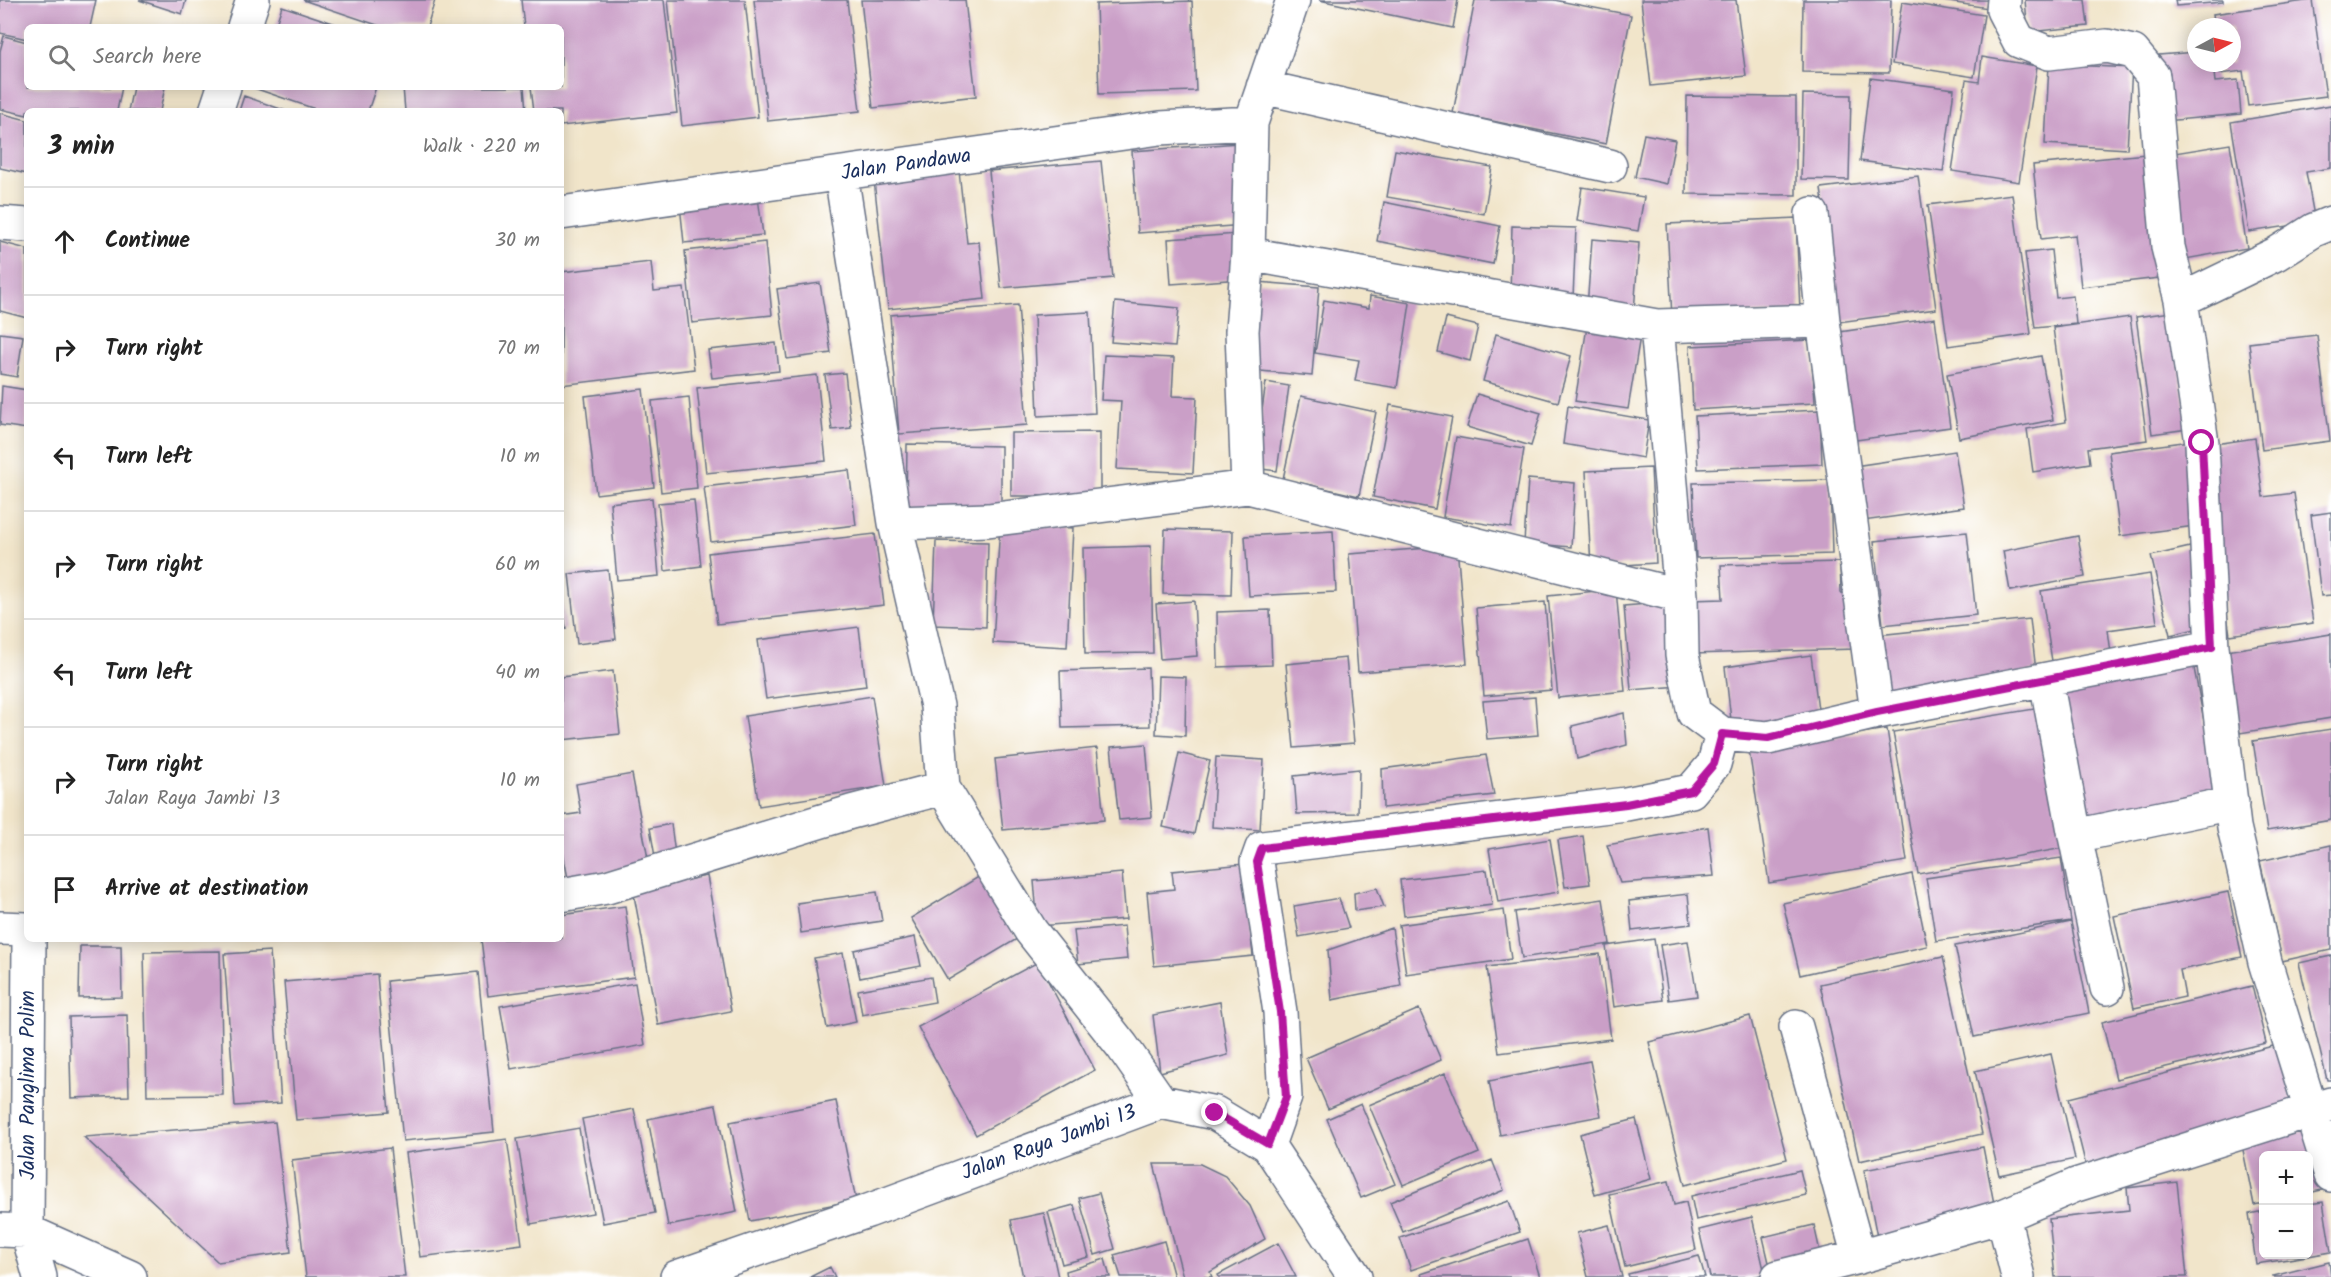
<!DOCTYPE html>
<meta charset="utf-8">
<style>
:root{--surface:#fff;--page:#f6f6f6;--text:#222;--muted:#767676;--line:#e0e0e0}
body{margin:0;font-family:Kalam,sans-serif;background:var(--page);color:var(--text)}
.controls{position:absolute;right:18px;bottom:18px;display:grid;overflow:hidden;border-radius:9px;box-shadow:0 3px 15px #0003}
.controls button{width:54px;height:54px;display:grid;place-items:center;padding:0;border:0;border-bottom:2px solid var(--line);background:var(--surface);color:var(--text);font:30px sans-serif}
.compass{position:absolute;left:2187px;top:18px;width:54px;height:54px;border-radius:50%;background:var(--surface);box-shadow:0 3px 15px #0003;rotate:83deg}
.stop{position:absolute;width:18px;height:18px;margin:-14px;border:4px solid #b5179e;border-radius:50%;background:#fff}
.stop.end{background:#b5179e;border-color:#fff;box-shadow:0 2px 6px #0008}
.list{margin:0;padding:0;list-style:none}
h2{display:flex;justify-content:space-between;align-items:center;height:78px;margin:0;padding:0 24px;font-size:26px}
h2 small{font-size:20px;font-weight:400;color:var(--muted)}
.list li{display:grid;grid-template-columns:39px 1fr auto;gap:18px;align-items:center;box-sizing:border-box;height:108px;padding:0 24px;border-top:2px solid var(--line)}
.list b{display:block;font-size:22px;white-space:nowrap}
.list p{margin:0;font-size:20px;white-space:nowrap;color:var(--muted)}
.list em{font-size:20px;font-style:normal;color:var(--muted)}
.icon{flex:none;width:33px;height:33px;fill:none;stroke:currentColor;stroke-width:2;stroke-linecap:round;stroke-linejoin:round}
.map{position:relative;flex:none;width:2331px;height:1277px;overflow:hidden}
.search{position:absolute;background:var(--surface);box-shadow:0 3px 15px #0003;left:24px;top:24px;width:540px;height:66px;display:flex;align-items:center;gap:15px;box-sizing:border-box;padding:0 21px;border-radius:9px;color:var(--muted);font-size:22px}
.panel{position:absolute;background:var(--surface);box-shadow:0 3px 15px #0003;left:24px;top:108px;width:540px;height:834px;border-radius:9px}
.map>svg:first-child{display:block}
.building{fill:#ca9fc7}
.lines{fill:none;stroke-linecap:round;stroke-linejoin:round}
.minor-casing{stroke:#666f84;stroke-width:36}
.minor{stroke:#fff;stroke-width:33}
.route{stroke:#b5179e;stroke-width:8}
.labels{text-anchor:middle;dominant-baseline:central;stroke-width:6;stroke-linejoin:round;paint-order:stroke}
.street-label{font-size:21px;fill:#1b2f5e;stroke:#fff}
</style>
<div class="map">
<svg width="2331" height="1277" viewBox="0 0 2331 1277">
<rect width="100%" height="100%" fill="#fff"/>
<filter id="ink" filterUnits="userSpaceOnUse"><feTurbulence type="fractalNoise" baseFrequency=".0167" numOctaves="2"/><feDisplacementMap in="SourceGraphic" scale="12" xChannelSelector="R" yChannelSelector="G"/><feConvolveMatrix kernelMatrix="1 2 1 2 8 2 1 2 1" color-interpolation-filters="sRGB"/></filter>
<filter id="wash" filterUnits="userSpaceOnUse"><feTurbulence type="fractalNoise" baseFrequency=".008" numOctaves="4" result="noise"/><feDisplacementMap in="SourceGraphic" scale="24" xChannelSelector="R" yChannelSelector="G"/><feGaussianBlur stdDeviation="1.35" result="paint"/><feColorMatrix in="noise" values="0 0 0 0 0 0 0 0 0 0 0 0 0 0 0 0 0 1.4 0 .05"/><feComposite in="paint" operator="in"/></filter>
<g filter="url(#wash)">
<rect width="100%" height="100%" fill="#f1e5ca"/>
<g id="blocks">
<path class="building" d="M0 0H96L90 27H27V39L0 33Z
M139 0H186L182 14Z
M303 0H435L427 27H383Z
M521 0H664L677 113 561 126V111H534L531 87H561V27H524Z
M668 0H745L758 117 682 126Z
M754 0H847L860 111 768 121Z
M861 0H965L976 96 873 108Z
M1319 0H1458L1453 28Z
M1475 0H1554L1631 15 1606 144 1453 113Z
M1641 0H1736L1746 76 1651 86Z
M1803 0H1891L1889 73 1802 72Z
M1936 0H1989L1988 8Z
M2025 0H2085L2088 26 2028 32Z
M2175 0H2223V2L2176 6Z
M2312 0 2326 96 2248 106 2243 71 2220 74 2219 63H2232V27H2215L2213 14Z
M1192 1 1196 91 1099 94 1096 4Z
M1902 2 1984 15 1974 77 1892 64Z
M282 6 345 27H275Z
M4 36 27 42V87H122L117 111H27V115L0 109V51Z
M2196 52V63H2213L2215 82 2238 80 2241 114 2165 121 2159 55Z
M1982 57 2037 66 2019 182 1952 171 1966 80 1979 82Z
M2049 64 2132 68 2127 149 2045 144Z
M1870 78 1954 89 1943 172 1860 161Z
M133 87H165L160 111H128Z
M251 87H376L368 111H321Z
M403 87H524L526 111H405Z
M1803 94 1851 95 1849 180 1801 179Z
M244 96 286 111H239Z
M1687 96 1796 97V195L1686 194Z
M2331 105V168L2306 172 2315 222 2249 232 2231 122Z
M0 113 27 120V174L0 168Z
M1644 134 1675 140 1667 184 1635 177Z
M1239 143 1245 225 1138 233 1132 151Z
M2230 144 2247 248 2180 260 2162 155Z
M1395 150 1492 167 1484 214 1387 197Z
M2146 154 2159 278 2081 287 2075 235 2041 239 2033 165Z
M1101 161 1113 278 1001 288 989 171Z
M959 171 967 243 979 242 985 299 888 309 874 180Z
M1918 176 1936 309 1839 322 1821 188Z
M1582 187 1644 197 1638 231 1577 221Z
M2012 194 2031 334 1948 346 1928 205Z
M758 197 763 235 684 243 680 205Z
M1384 202 1500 226 1493 264 1377 241Z
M1796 218 1800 311 1672 317 1667 224Z
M1512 226 1576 228 1573 298 1510 295Z
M1238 234 1242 279 1171 284 1168 239Z
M1592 239 1639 243 1634 312 1587 308Z
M0 242 27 249V318L0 311Z
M765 242 772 315 692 323 685 251Z
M2051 250 2056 298 2073 296 2076 324 2035 328 2025 253Z
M651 262 654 291 684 288 694 369 561 385V272Z
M1258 282 1319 287 1312 376 1250 370Z
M820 283 831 353 787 359 777 289Z
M1370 296 1410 303 1397 388 1355 381 1359 360 1315 353 1324 300 1369 308Z
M1115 302 1179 308 1175 347 1111 342Z
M1018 305 1027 425 899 434 890 315Z
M1090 312 1095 413 1038 416 1034 315Z
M2171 312 2188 429 2152 434 2136 317Z
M2130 317 2147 440 2088 448 2090 463 2033 472 2027 429 2066 422 2053 328Z
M1446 318 1478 326 1470 361 1438 352Z
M1935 318 1950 427 1849 441 1833 333Z
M1587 327 1640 336 1628 409 1575 401Z
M0 333 23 336 17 377 0 374Z
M1496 334 1571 356 1558 402 1483 381Z
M2317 335 2330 441 2262 450 2249 343Z
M1811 340 1815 403 1693 410 1690 346Z
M776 343 779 371 712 378 708 350Z
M1104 355 1174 358 1172 396 1197 397 1193 473 1117 469 1121 401 1101 400Z
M2041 356 2053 420 1959 438 1947 374Z
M845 373 851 428 832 430 825 375Z
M817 375 826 461 706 473 697 388Z
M1266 382 1289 386 1277 471 1254 468Z
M2 386 27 390V429L0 425Z
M643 389 654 487 596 494 585 396Z
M1477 394 1541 413 1531 446 1467 427Z
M1301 396 1376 412 1359 496 1283 479Z
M689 397 697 488 661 492 652 401Z
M1390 405 1452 417 1435 509 1373 497Z
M1568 406 1649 420 1643 458 1563 444Z
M1820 410 1822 464 1698 469 1695 416Z
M1100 432V496H1011V433Z
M1456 437 1524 449 1511 528 1443 517Z
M2255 438 2263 497 2294 493 2313 623 2230 635 2203 446Z
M2190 441 2202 525 2120 536 2109 452Z
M907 444 1001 446V508L906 506Z
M1955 451 1964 507 1856 522 1848 467Z
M1651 468 1656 563 1591 567 1586 471Z
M849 470 856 525 711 542 704 487Z
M1528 479 1575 483 1571 547 1524 543Z
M1830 480 1832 554 1696 558 1693 483Z
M652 498 659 576 617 580 610 503Z
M694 500 701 566 665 571 658 503Z
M2331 512V595L2321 596 2311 515Z
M1000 524 1073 528 1067 647 993 643Z
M1165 529 1233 531 1231 595 1163 594Z
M1333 531 1336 592 1249 596 1245 536Z
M1967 532 1976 615 1883 625 1874 541Z
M875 534 884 605 717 624 708 553Z
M2078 536 2085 577 2010 591 2003 551Z
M936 541 988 542 986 627 933 625Z
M1151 546 1153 653 1085 654 1083 548Z
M1457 546 1467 664 1358 672 1349 554Z
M2190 547 2208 626 2170 635 2151 556Z
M1840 562 1841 593H1852L1855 649 1693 654 1691 600 1723 599 1721 565Z
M608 570 616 639 577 644 569 574Z
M2150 574 2157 623 2108 630 2111 653 2052 661 2041 591Z
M1616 589 1625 691 1558 698 1548 596Z
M561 593 566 629 561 630Z
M1194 601 1197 656 1160 659 1156 604Z
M1545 602 1552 690 1484 696 1476 608Z
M1672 602 1680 686 1631 690 1624 606Z
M1270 610 1272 665 1218 667 1217 612Z
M2030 619 2036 671 1884 694 1878 635Z
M859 627 866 686 766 699 758 640Z
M2331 634V718L2240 733 2226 651Z
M1811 655 1819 717 1732 729 1725 667Z
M1346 658 1354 743 1294 748 1286 664Z
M2193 663 2218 794 2079 822 2054 690Z
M1148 668 1150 726 1062 728 1060 671Z
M613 671 620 734 561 740V677Z
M1158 676 1186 677 1185 736 1156 734Z
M872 696 886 786 759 806 745 716Z
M1535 697 1538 735 1487 739 1483 701Z
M2040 708 2064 848 1918 874 1893 732Z
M1624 713 1627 745 1577 759 1572 726Z
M1887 729 1907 861 1769 883 1749 750Z
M2331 729V820L2267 831 2253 741Z
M1146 744 1152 817 1119 820 1111 747Z
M1097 748 1104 820 1003 830 995 759Z
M1179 753 1210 761 1194 834 1163 827Z
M1486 755 1494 795 1383 808 1382 769Z
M1216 757 1264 760 1260 830 1212 827Z
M1359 769 1358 813 1297 814 1294 776Z
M632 774 649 864 568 879 561 841V816L581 813 576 784Z
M671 824 675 854 655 857 650 828Z
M1708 827 1714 876 1620 883 1607 845Z
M1583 836 1590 884 1565 887 1558 840Z
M1550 839 1559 892 1498 902 1489 849Z
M2331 845V950L2282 961 2260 861Z
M2061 858 2071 921 1936 941 1926 878Z
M1244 864 1253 956 1154 966 1147 892 1174 889 1172 871Z
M1487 870 1492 905 1404 916 1400 880Z
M1122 873 1126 919 1038 926 1034 881Z
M1912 874 1927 946 1800 975 1783 903Z
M707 876 731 1011 658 1025 633 890Z
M980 876 1017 939 948 980 911 918Z
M1377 888 1384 907 1355 911 1354 893Z
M877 892 882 921 801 933 797 903Z
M2228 892 2242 957 2180 970 2185 997 2134 1008 2114 916Z
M1688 894 1691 924 1632 931 1629 901Z
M1339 898 1349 928 1299 937 1294 906Z
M1603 899 1610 944 1522 958 1515 912Z
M625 906 634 977 488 996 481 939H561V915Z
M1504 910 1511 959 1406 974 1399 925Z
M2071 922 2089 1013 1974 1037 1955 946Z
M1124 926 1127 959 1078 964 1074 931Z
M1392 928 1401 986 1332 1000 1328 950Z
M915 937 921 966 860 978 854 950Z
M1654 939 1663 1000 1614 1007 1606 946Z
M1688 941 1697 996 1669 1000 1660 945Z
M80 946H121L122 997 79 998Z
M220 951 223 1095 147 1096 144 952Z
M270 951 281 1103 235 1106 224 954Z
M843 953 856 1022 827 1028 814 958Z
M1600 954 1611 1039 1499 1053 1487 967Z
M2331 956V1080H2327L2299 963Z
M1943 957 1982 1134 1859 1161 1820 984Z
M1038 962 1095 1070 976 1135 918 1027Z
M478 972 494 1132 403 1141 387 981Z
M377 974 389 1112 296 1120 284 982Z
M931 977 935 1002 862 1015 858 990Z
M635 983 645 1045 511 1069 500 1006Z
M2252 986 2266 1043 2116 1079 2102 1022Z
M1220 1002 1228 1055 1160 1072 1153 1015Z
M1419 1009 1441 1060 1328 1109 1306 1058Z
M127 1015 129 1096 71 1098 69 1017Z
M1750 1016 1787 1159 1685 1185 1649 1042Z
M2277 1045 2295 1113 2086 1166 2069 1098Z
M2051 1054 2075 1159 1999 1175 1975 1071Z
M1590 1061 1601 1116 1500 1135 1489 1081Z
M1445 1073 1479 1153 1403 1185 1369 1105Z
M836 1101 856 1200 750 1221 730 1122Z
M1361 1104 1395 1184 1361 1198 1327 1119Z
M716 1105 737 1212 668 1226 648 1119Z
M634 1109 655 1213 603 1223 582 1119Z
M1636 1119 1651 1179 1595 1195 1580 1134Z
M275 1122 291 1252 218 1262 84 1137Z
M579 1128 593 1213 531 1224 517 1139Z
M2309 1130 2322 1190 2308 1193V1156H2264V1203L2254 1205 2242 1145Z
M507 1139 522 1244 420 1257 406 1153Z
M1983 1147 1996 1214 1877 1237 1864 1170Z
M390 1148 405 1277H306L292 1160Z
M1492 1160 1504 1190 1403 1232 1390 1202Z
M1154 1164H1200L1225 1176 1250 1206 1265 1239 1210 1272 1212 1277H1183Z
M1800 1170 1806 1195 1696 1220 1691 1196Z
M1669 1181 1674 1205 1686 1202 1696 1250 1625 1267 1609 1194Z
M2177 1182 2187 1277H2055L2049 1219 2129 1210 2127 1188Z
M1099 1193 1115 1249 1095 1255 1079 1198Z
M1509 1201 1520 1232 1411 1270 1400 1238Z
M2323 1202 2331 1252 2308 1256V1204Z
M1074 1205 1089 1257 1062 1264 1048 1212Z
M2264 1211V1254L2308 1256 2256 1264 2249 1214Z
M1044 1213 1058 1277H1023L1011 1220Z
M1752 1217 1765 1274 1752 1277H1710L1699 1230Z
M1609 1225 1622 1277H1588L1577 1233Z
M1814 1225 1821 1256 1770 1267 1763 1237Z
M1528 1239 1540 1277H1422L1421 1274Z
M1164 1241 1174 1277H1121L1114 1255Z
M1278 1243 1296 1277H1219L1218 1275Z
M1699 1256 1705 1277H1629L1628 1274Z
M1105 1259 1110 1277H1067L1066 1271Z
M2329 1262 2331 1277H2273V1276Z
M830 1267 835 1277H810Z"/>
</g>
</g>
<g filter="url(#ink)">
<use href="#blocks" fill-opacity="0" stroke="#666f84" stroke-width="1.5"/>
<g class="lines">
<g class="minor-casing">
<path id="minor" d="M2004 0 2003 10 2019 41 2049 53 2107 46 2133 52 2153 76 2168 247 2181 300 2202 443 2212 647 2234 827 2265 962 2331 1175
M244 27 253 0
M1263 87 1610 166
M216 111 224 87
M561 213 1160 128 1251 123
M1812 214 1823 321 1877 712
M0 223 27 225
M1248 254 1657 326 1823 321
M2181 300 2276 254 2314 230 2331 223
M1657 326 1681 596
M1248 487 1242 331 1248 254 1251 123 1293 0
M895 523 988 520 1248 487 1681 596 1682 655 1694 713 1722 734 1768 738 1877 712 2212 647
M2046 680 2075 836 2107 988
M943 788 1031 931 1122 1046 1161 1102
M2075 836 2232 803
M561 895 607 887 851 812 943 788 937 706 895 523 841 174
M0 928 27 929
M29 939 27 1231 40 1277
M1796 1027 1859 1257
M1268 1145 1285 1097 1280 1012 1257 862 1262 848 1626 804 1691 791 1714 764 1722 734
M2003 1216 2018 1277
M0 1230 27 1231 130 1277
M677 1277 868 1211 1161 1102 1215 1113 1268 1145 1355 1277
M1778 1277 1859 1257 2003 1216 2076 1185 2331 1104"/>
</g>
<use href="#minor" class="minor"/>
</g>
</g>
<g class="lines" filter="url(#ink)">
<path class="route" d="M1215 1113 1268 1144 1286 1097 1280 1012 1257 862 1262 848 1626 804 1691 791 1714 764 1722 734 1768 738 1877 712 2212 647 2202 443"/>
</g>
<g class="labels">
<g class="street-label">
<text transform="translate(906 165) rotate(-8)">Jalan Pandawa</text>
<text transform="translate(28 1085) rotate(-90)">Jalan Panglima Polim</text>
<text transform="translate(1049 1143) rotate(-20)">Jalan Raya Jambi 13</text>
</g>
</g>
</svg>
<div class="controls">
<button>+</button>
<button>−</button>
</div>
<svg class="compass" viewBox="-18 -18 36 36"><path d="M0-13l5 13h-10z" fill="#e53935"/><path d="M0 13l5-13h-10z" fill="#767676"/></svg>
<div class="stop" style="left:2202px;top:443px"></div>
<div class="stop end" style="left:1215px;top:1113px"></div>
<div class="search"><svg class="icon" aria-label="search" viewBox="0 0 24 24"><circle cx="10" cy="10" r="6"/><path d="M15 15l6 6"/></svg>Search here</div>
<section class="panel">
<h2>3 min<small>Walk · 220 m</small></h2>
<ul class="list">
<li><svg class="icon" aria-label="ahead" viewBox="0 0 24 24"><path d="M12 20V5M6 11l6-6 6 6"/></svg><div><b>Continue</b></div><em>30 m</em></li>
<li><svg class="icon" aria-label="right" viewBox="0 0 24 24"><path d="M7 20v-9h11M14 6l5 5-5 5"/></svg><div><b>Turn right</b></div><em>70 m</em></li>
<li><svg class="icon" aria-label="left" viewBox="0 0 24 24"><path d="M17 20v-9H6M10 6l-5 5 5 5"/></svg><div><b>Turn left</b></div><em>10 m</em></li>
<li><svg class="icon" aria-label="right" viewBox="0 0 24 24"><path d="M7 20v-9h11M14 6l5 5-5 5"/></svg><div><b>Turn right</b></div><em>60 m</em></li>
<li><svg class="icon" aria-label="left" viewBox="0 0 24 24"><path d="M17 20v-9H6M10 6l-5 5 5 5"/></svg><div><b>Turn left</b></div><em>40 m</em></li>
<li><svg class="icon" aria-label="right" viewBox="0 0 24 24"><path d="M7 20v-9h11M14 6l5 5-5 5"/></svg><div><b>Turn right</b><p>Jalan Raya Jambi 13</p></div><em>10 m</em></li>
<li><svg class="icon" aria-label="arrive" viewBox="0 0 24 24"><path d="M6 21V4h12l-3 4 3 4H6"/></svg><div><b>Arrive at destination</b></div></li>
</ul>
</section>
</div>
